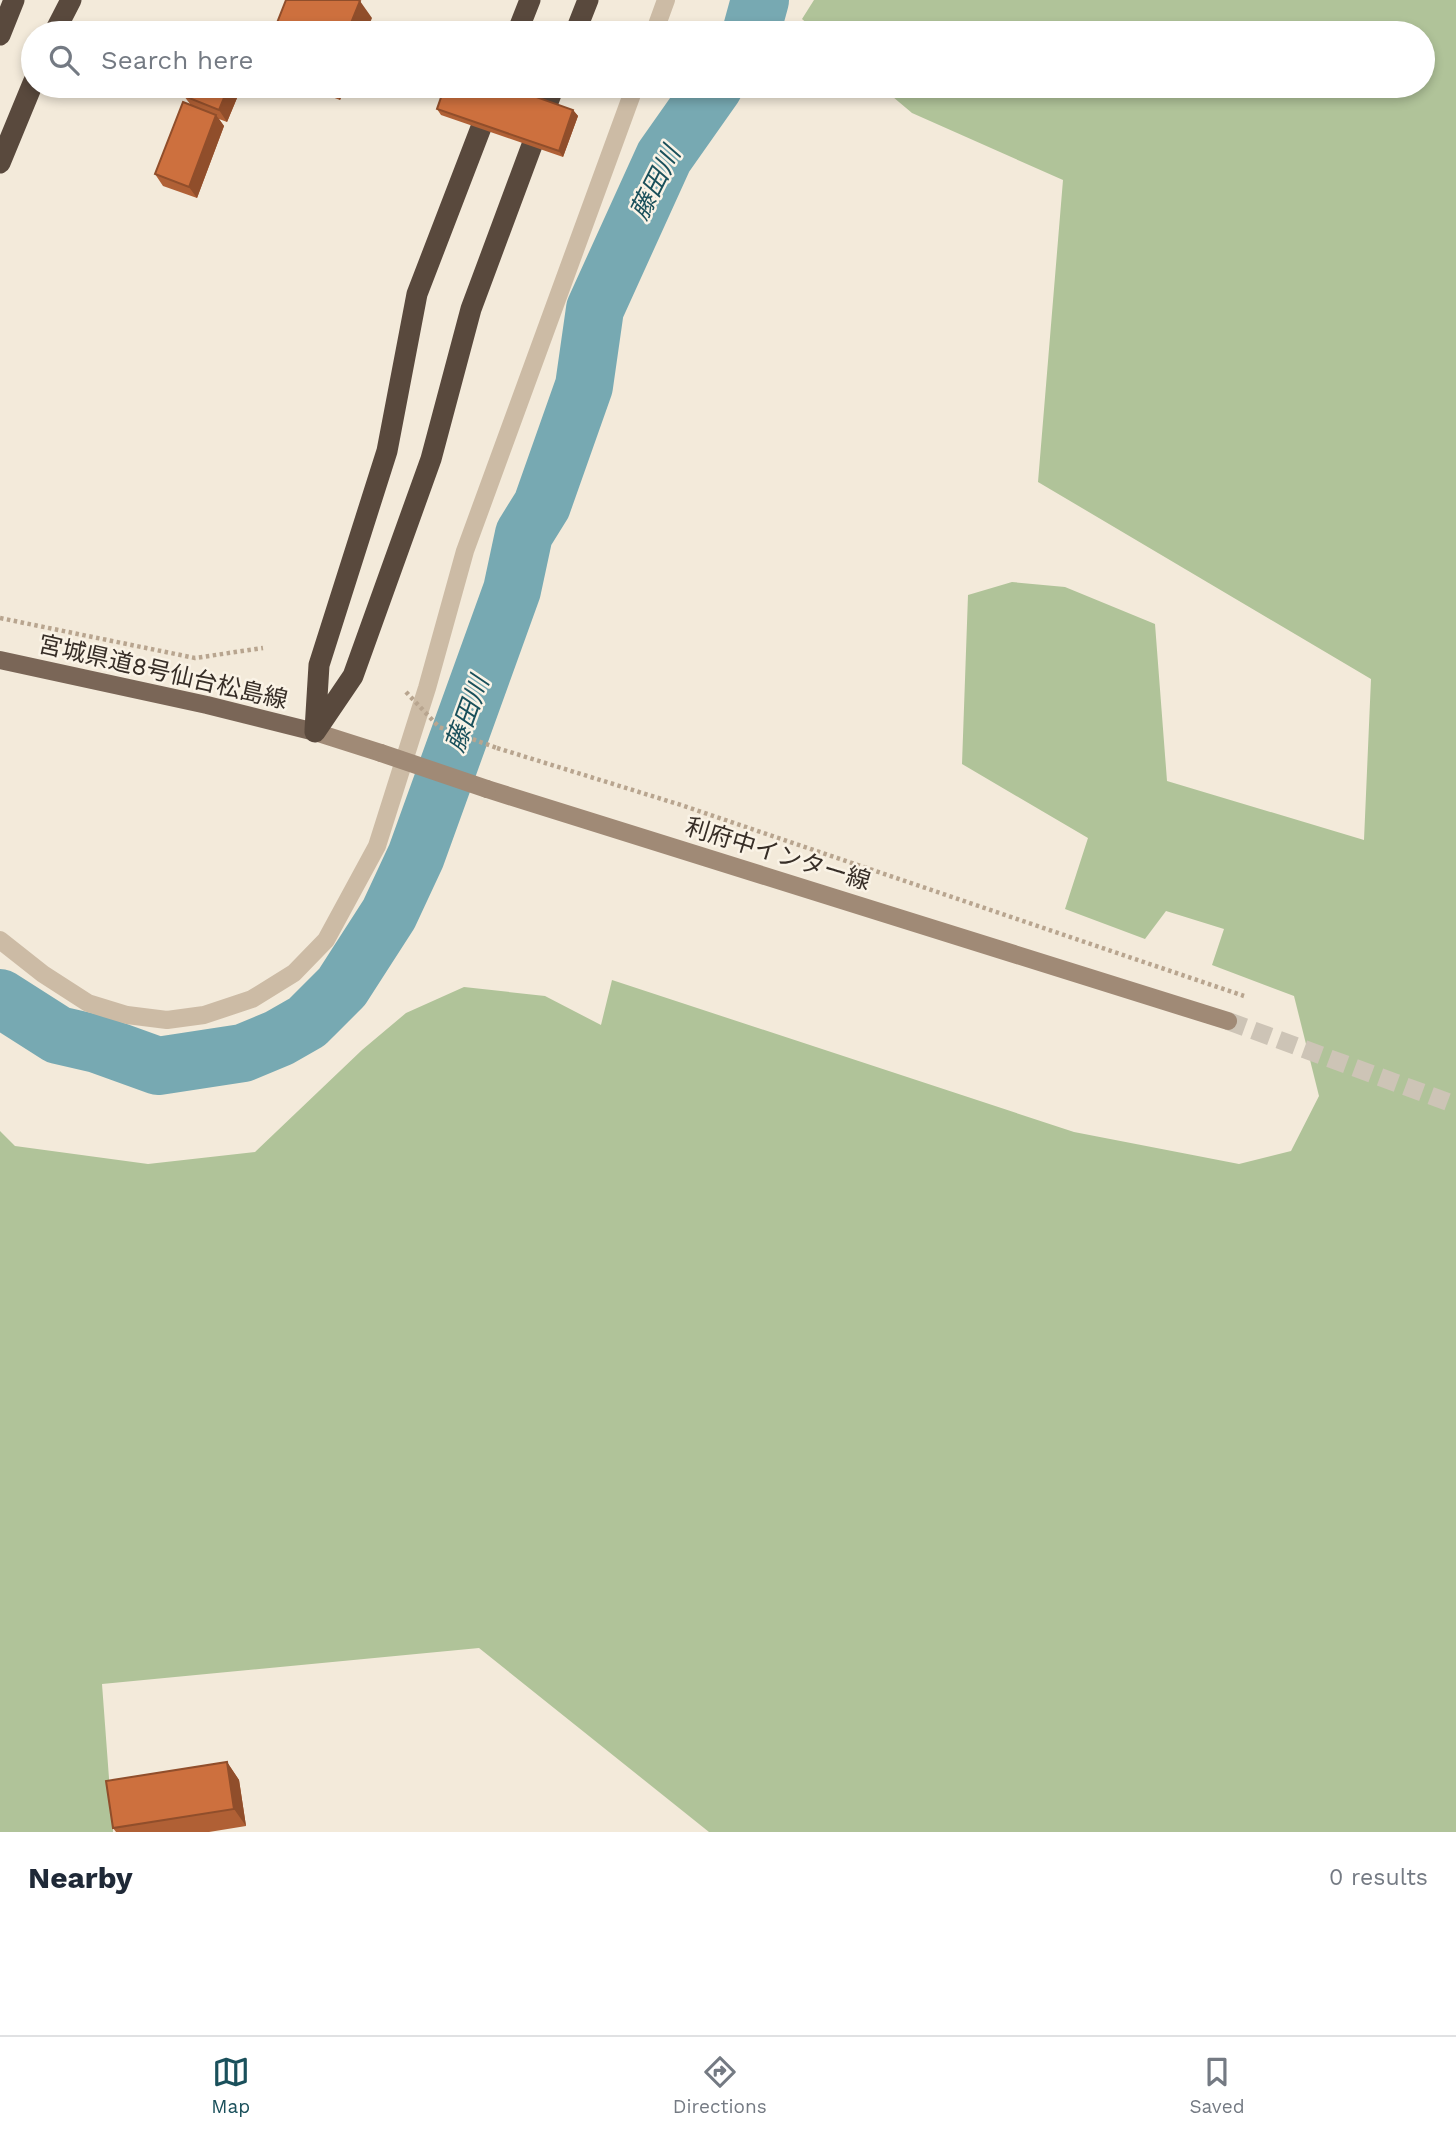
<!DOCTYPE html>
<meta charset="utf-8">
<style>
:root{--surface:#fff;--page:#f6f6f7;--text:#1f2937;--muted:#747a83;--line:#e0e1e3;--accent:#1a505b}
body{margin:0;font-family:"Work Sans","Noto Sans JP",sans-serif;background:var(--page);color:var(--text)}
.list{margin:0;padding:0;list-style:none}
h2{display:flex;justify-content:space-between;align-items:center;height:91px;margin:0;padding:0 28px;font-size:30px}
h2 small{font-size:23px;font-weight:400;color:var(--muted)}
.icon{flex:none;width:38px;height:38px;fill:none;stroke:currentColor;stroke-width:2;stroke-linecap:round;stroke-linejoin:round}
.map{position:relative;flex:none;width:1456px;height:1832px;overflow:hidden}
.search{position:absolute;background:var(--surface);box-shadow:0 4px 10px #0003;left:21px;right:21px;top:21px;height:77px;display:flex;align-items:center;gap:18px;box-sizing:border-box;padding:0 24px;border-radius:38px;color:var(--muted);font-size:26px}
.sheet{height:203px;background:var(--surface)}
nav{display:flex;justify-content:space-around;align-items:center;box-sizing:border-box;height:98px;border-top:2px solid var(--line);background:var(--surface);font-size:19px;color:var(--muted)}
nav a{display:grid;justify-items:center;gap:4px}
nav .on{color:var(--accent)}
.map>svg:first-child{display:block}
.green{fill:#b0c399}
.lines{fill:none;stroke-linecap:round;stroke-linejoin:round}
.river{stroke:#77a9b2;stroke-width:58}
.secondary-tunnel{stroke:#cdc4b6;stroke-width:18;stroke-dasharray:18 9;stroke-linecap:butt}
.path{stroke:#b8a58f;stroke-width:4.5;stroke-dasharray:3.5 3.5;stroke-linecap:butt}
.street{stroke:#ccbba5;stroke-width:18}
.secondary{stroke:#a08a76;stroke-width:18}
.primary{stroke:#7a6657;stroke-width:18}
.highway{stroke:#59493d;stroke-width:21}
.path-bridge{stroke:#b8a58f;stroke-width:4.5;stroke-dasharray:3.5 3.5;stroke-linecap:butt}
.secondary-bridge{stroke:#a08a76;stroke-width:18}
.wall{fill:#b06035}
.shaded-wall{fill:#904e2b}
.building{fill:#cd703e;stroke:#904e2b;stroke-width:2}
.labels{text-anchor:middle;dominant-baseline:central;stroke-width:5;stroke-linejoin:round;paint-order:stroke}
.street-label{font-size:24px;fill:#372e27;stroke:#faf3e6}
.water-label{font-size:26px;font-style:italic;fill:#1a505b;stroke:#faf3e6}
</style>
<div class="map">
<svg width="1456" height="1832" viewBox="0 0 1456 1832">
<rect width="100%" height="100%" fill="#f3eada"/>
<path class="green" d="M814 0H1456V1832H709L479 1648 102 1684 113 1832H0V1131L15 1146 148 1164 255 1152 362 1050 406 1013 464 987 545 996 601 1025 612 980 1074 1132 1239 1164 1291 1151 1319 1096 1294 996 1212 965 1224 929 1166 911 1145 939 1065 909 1088 838 962 764 968 595 1012 582 1065 587 1155 624 1167 781 1364 840 1371 679 1038 482 1063 180 912 113 880 86H1423V33H818L802 19Z"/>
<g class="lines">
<path class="river" d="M751 33 760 0
M0 998 58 1035 97 1044 158 1066 243 1053 279 1038 307 1022 342 987 389 914 416 856 512 590 524 534 542 505 584 386 595 309 664 157 714 86"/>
<path class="secondary-tunnel" d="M1228 1021 1456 1105"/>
<path class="path" d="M0 618 195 658 263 648
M497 748 681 805 1244 996"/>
<path class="street" d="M654 33 666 0
M0 940 43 974 88 1003 127 1015 167 1020 204 1015 252 999 294 973 326 940 377 846 427 688 465 551 635 86"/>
<path class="secondary" d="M315 732 381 753
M487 789 1228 1021"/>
<path class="primary" d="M0 660 207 705 315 732"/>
<path class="highway" d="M54 33 71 0
M517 33 530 0
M575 33 588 0
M0 35 14 0
M0 163 33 83
M315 730 319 665 387 451 417 294 497 86
M315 732 353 676 431 459 471 309 554 86"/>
<path class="path-bridge" d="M406 692 439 727 497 748"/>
<path class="secondary-bridge" d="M381 753 487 789"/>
</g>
<path class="wall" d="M242 86 227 122 219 119 224 126 197 198 163 186 155 174 190 104 184 96Z
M303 86H346L340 100Z
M437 109 573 110 578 116 563 157 441 115Z
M227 1762 239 1780 246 1826 209 1832H116L113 1828Z"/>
<path class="shaded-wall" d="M360 1 372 18 366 33H347Z
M229 86H242L227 122 219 110Z
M330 86H346L340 100Z
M573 110 578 116 563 157 559 151Z
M216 115 224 126 197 198 189 187Z
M227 1762 239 1780 246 1826 234 1809Z"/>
<path class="building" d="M286 0H358L360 1 347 33H273Z
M188 86H229L219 110 184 96Z
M445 86H505L573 110 559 151 437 109Z
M183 102 216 115 189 187 155 174Z
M227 1762 234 1809 113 1828 106 1781Z"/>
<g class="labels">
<g class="street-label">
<text transform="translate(163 672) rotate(13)">宮城県道8号仙台松島線</text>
<text transform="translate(778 854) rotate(17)">利府中インター線</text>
</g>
<g class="water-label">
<text transform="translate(655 183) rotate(-63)">藤田川</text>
<text transform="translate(467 714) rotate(-70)">藤田川</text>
</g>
</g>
</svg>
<div class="search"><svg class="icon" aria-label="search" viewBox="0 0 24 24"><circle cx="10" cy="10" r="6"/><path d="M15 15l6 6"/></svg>Search here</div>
</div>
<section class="sheet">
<h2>Nearby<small>0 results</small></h2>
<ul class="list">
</ul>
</section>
<nav>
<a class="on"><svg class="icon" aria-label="map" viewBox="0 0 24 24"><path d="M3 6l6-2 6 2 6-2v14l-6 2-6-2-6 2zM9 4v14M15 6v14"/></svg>Map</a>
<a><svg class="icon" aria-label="directions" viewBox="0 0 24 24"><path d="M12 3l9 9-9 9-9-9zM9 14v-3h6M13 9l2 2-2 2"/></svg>Directions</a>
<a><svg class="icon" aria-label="saved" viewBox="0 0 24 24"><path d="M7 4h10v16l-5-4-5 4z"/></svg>Saved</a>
</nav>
